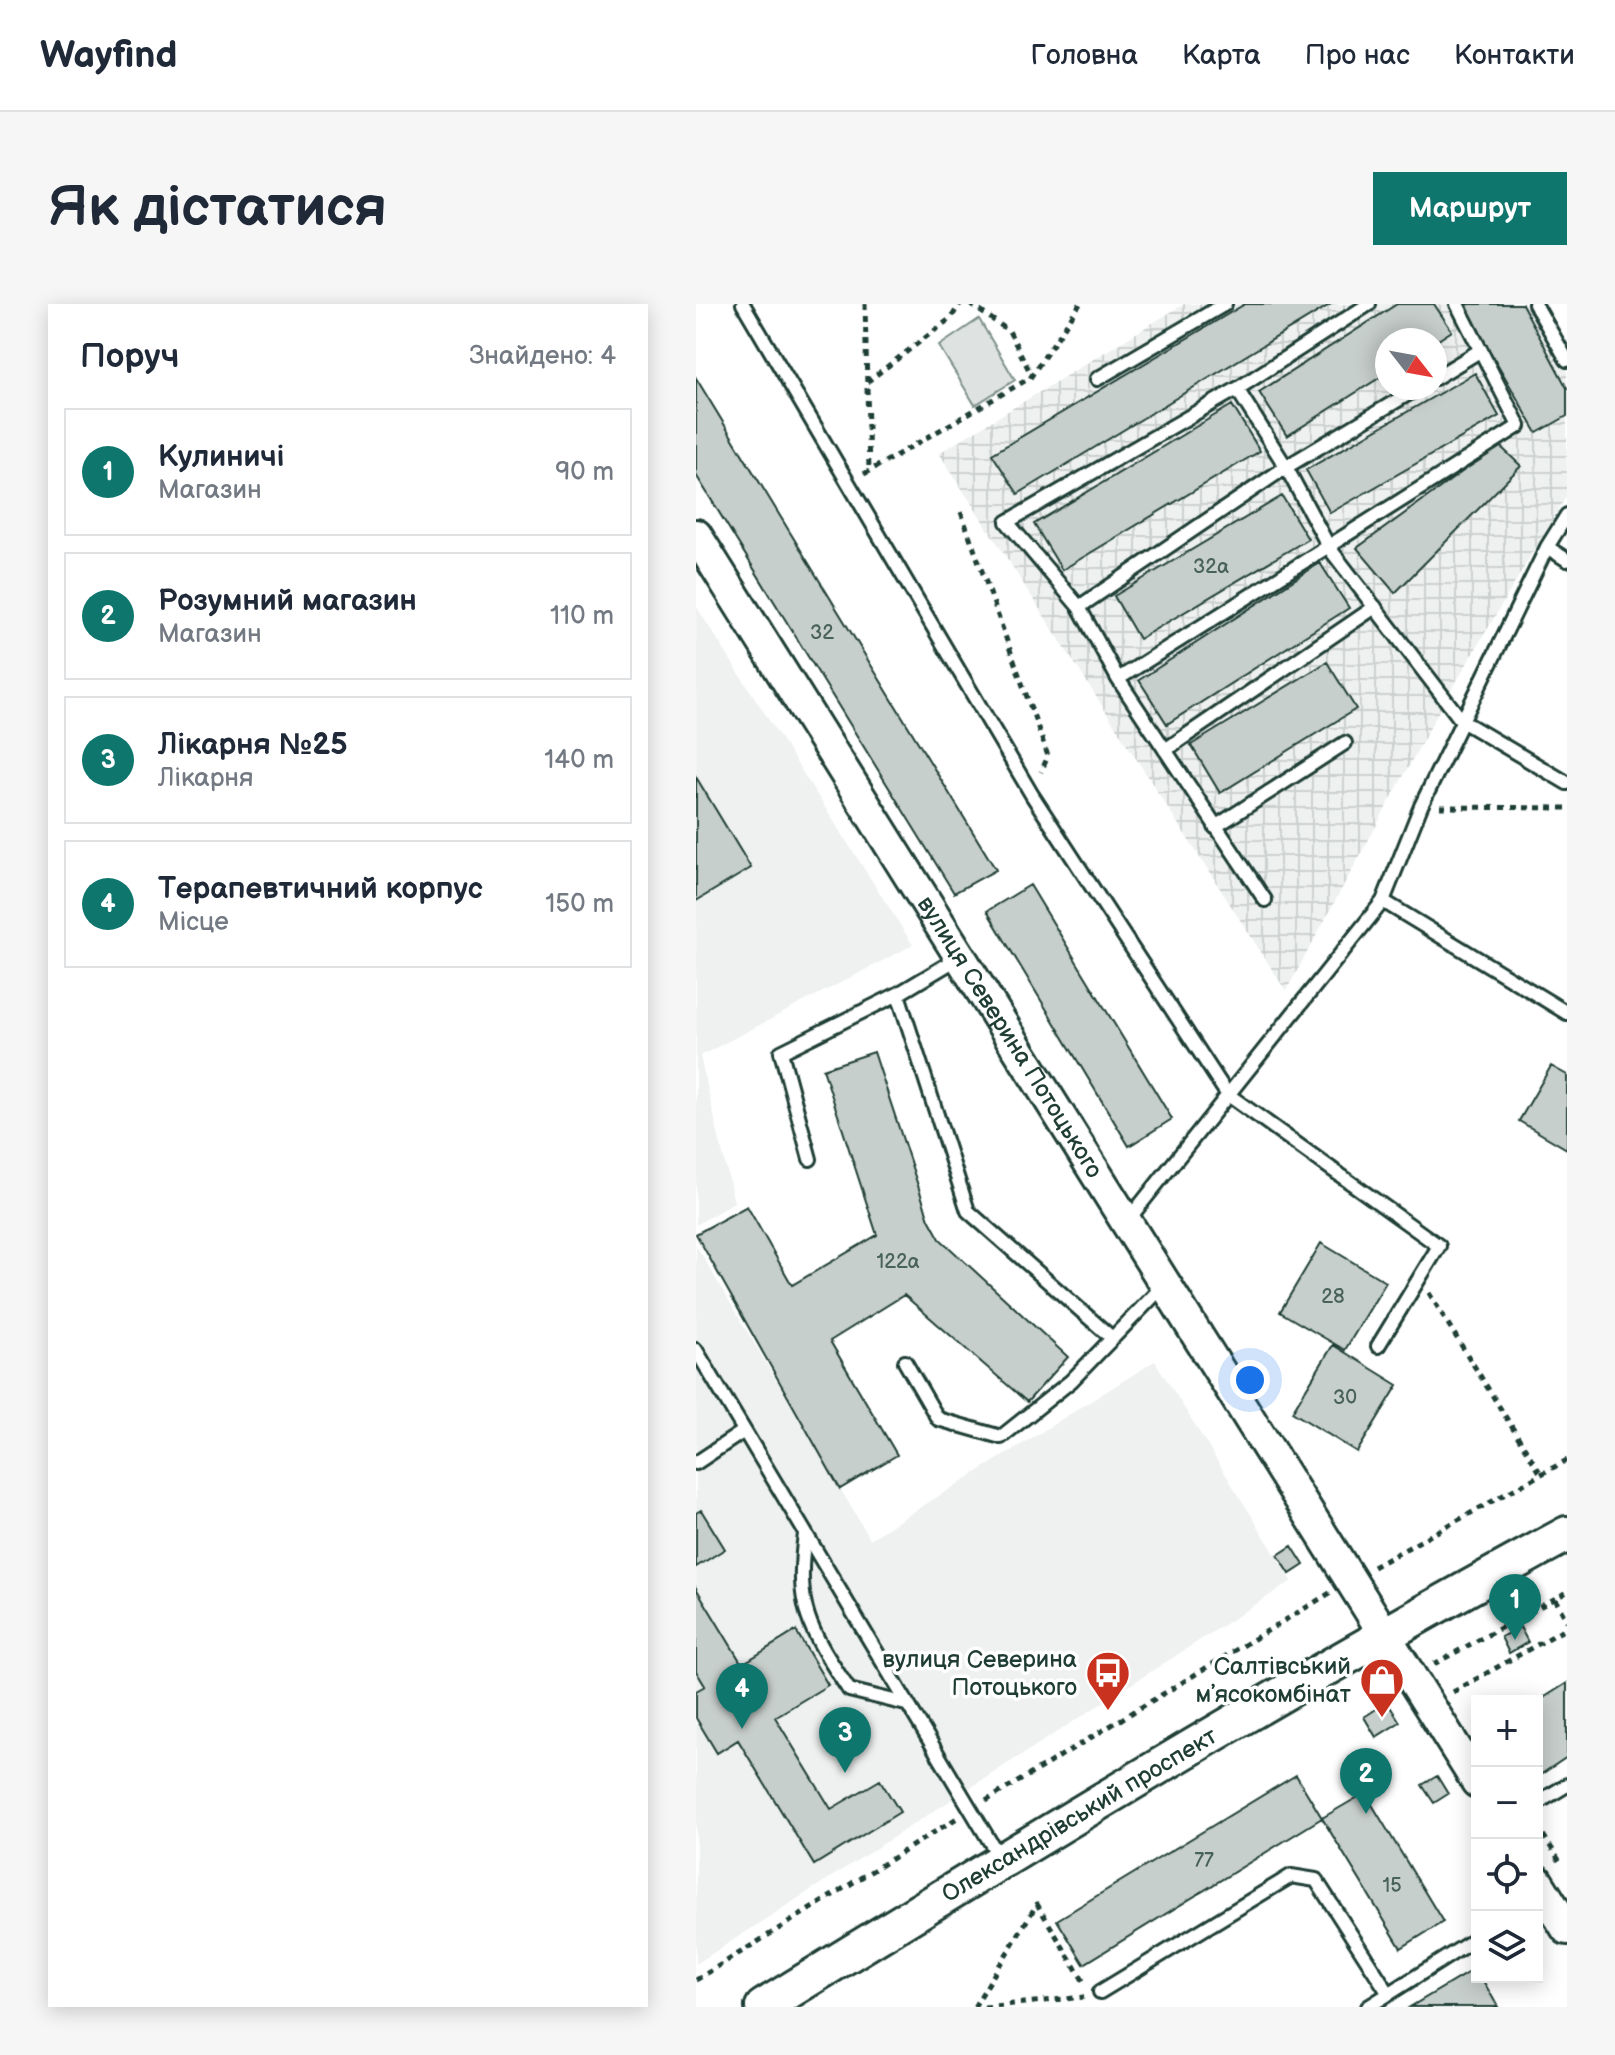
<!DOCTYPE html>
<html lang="uk">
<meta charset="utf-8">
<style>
:root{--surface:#fff;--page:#f6f6f7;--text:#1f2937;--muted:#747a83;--line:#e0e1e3;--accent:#0f766e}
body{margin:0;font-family:"Balsamiq Sans",sans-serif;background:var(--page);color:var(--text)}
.controls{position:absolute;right:24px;bottom:24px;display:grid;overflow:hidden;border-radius:0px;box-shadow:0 4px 20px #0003}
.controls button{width:72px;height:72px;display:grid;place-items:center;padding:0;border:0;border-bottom:2px solid var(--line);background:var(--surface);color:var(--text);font:40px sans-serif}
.compass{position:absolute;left:679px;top:24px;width:72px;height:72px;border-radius:50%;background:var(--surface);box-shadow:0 4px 20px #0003;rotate:121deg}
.you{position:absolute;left:554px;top:1076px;width:28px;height:28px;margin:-20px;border:6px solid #fff;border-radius:50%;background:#1a73e8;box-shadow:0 0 0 12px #1a73e833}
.badge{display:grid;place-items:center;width:52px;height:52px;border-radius:50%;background:var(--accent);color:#fff;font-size:26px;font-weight:700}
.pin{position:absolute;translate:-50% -66px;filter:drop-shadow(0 2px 4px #0008)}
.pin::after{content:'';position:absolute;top:42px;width:28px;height:24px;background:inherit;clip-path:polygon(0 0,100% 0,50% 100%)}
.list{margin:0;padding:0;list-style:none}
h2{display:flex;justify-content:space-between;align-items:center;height:104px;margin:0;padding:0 32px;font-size:34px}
h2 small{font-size:26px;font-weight:400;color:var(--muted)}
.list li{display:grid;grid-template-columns:52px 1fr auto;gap:24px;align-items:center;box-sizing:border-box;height:128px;margin:0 16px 16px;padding:0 16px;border:2px solid var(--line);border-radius:0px}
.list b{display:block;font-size:30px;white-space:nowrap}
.list p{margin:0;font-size:26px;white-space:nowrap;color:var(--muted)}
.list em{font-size:26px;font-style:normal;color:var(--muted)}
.icon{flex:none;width:44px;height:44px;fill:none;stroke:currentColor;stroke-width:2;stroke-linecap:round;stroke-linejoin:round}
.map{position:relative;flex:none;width:871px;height:1703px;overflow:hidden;border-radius:0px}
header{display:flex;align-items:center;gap:48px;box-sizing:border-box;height:112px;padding:0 40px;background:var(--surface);border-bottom:2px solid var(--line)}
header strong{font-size:38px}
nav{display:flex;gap:44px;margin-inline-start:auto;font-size:28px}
.intro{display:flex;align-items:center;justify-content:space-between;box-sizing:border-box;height:192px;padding:0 48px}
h1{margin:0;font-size:56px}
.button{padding:20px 36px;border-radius:0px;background:var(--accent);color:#fff;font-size:28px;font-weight:700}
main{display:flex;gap:48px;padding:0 48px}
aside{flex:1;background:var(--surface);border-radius:0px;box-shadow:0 4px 20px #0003}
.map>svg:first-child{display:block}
.built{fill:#eef1f0}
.industrial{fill:url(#industrial-grid);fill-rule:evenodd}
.park{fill:#dee3e2;stroke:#7e908b;stroke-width:2}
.building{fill:#c7cfcc;stroke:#1f3d34;stroke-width:2}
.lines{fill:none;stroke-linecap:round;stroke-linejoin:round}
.service-casing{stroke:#1f3d34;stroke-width:18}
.tertiary-casing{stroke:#1f3d34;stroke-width:36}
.secondary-casing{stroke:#1f3d34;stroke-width:40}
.path{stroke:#1f3d34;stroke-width:5;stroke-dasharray:6 6;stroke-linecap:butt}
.service{stroke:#fff;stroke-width:12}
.tertiary{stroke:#fff;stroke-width:30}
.secondary{stroke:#fff;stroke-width:34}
.labels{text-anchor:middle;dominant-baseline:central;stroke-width:7;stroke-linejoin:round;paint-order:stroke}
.number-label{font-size:20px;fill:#49625a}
.street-label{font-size:24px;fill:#1f3d34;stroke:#fff}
.poi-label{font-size:24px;fill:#1f3d34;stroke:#fff;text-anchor:end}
</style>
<header>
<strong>Wayfind</strong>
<nav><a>Головна</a><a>Карта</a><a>Про нас</a><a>Контакти</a></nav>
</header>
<div class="intro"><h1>Як дістатися</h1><a class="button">Маршрут</a></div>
<main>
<aside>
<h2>Поруч<small>Знайдено: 4</small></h2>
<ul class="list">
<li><span class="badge">1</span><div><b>Кулиничі</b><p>Магазин</p></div><em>90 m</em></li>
<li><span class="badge">2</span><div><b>Розумний магазин</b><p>Магазин</p></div><em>110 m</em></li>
<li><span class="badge">3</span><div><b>Лікарня №25</b><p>Лікарня</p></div><em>140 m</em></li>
<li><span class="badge">4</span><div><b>Терапевтичний корпус</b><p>Місце</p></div><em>150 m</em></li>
</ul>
</aside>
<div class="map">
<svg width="871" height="1703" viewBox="0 0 871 1703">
<defs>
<pattern id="industrial-grid" width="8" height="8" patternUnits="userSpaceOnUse" patternTransform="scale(2)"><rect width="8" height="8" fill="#eef1f0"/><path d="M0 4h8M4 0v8" fill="none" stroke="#ccd0ce"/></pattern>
</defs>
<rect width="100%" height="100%" fill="#fff"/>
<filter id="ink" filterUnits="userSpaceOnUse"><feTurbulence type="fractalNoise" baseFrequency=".0125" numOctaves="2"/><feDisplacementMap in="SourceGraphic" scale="16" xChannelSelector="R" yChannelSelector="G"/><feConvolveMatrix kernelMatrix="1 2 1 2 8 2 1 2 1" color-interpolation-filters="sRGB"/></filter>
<g filter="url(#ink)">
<path class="built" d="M0 302 217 641 4 752 38 898 0 921Z
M0 941 174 1235 459 1057 596 1277 0 1660Z"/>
<path class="industrial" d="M488 0H834L871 64V191L744 405 590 687 243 149ZM691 36H739V84H691Z"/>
<path class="park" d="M283 15 319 76 279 101 243 42Z"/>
<path class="building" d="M549 0H635L322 190 296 150Z
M701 0H738L756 27 739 38 691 36V69L591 132 563 88Z
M767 0H826L871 84V112L841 129Z
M779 69 803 112 634 209 610 166Z
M0 74 84 212 300 566 258 589 0 171Z
M536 101 564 147 366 266 338 220Z
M803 141 825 162 699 289 661 244Z
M586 192 612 235 443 335 418 292Z
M624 259 653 304 471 420 443 376Z
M631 358 660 405 524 489 495 441Z
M0 473 55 564 0 597Z
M334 581 476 815 433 842 291 607Z
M178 748 233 915 244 935 372 1053 331 1098 208 991 134 1037 201 1151 144 1185 0 930 51 902 96 981 181 931 127 765Z
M855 762 871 771V845L823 817Z
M625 939 690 978 649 1046 584 1008Z
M637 1041 702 1081 661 1148 596 1108Z
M5 1206 29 1245 0 1263V1209Z
M596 1242 608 1261 594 1270 582 1251Z
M0 1284 46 1360 100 1327 132 1381 79 1413 135 1505 184 1476 204 1508 118 1561 42 1436 21 1449 0 1414V1387L9 1382 0 1367Z
M824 1323 832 1338 813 1349 805 1333Z
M871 1379V1453L844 1471 841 1466V1398Z
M691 1398 704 1418 680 1433 668 1413Z
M600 1471 626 1514 388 1660 361 1616Z
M741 1472 752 1490 738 1499 726 1481Z
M669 1489 747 1618 705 1644 626 1514Z
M780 1664 781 1673H785L802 1703H714Z"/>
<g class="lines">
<g class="service-casing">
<path id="service" d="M47 0 336 491 531 790 743 942 682 1042
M761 0 823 122 422 375 383 303 311 218 541 85 590 163 634 245 766 417 871 479
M839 0 871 56
M739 74 785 46
M401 75 529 0
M541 85 673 0
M851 243 871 256
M383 303 590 163 722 84
M422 375 569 596
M469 446 679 303
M519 523 649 439
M687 597 871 709
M264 653 202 690 272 907 416 1034
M114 855 85 748 202 690
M432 916 687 597 725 502 851 243 871 211
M0 1046 305 1556
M209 1058 242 1115 305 1133 375 1077 469 980
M0 1159 48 1127
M109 1230C99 1305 113 1325 153 1386L210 1400
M841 1499 871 1481
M404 1688 595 1572 620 1576 693 1690
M672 1703 781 1634"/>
</g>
<g class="tertiary-casing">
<g id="tertiary">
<path id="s1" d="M0 231 781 1478"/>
<path d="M841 1577 871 1625"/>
</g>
</g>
<g class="secondary-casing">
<g id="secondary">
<path id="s2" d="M67 1703C332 1540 597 1378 871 1230"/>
</g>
</g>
<path class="path" d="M169 0 173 167
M274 0 313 27 336 72
M171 78 255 14 264 0
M168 170 334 74 384 0
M265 208 352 452 345 468
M744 503 871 504
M733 989 845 1170
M677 1263 871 1156
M859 1295 871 1317
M738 1360 871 1288
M757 1388 871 1324
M290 1497 634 1289
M841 1521 866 1561
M0 1676 261 1514
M278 1703 341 1600 388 1678
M288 1703 388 1693"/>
<use href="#service" class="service"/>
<use href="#tertiary" class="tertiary"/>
<use href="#secondary" class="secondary"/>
</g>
</g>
<defs>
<g id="bus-pin" transform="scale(2.3)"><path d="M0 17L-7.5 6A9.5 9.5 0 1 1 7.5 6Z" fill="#c8321e" stroke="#fff"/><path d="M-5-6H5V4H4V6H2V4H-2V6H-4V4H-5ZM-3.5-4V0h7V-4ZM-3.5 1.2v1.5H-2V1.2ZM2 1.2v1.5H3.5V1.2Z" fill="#fff"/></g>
<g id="shop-pin" transform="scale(2.3)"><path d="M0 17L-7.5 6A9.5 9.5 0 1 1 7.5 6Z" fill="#c8321e" stroke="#fff"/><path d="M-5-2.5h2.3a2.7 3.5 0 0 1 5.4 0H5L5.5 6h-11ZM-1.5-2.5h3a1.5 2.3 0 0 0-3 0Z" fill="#fff"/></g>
</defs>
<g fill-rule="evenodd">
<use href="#bus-pin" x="412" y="1369"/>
<use href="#shop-pin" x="686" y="1376"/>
</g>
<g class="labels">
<g class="number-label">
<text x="515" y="263">32а</text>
<text x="126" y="329">32</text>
<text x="202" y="958">122а</text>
<text x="637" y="993">28</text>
<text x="649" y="1094">30</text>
<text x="508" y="1557">77</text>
<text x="696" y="1582">15</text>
</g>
<g class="street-label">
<text stroke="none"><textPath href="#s1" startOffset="592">вулиця Северина Потоцького</textPath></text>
<text stroke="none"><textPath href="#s2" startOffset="370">Олександрівський проспект</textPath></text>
</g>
<g class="poi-label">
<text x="381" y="1355">вулиця Северина<tspan x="381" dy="28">Потоцького</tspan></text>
<text x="655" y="1362">Салтівський<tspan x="655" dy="28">мʼясокомбінат</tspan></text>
</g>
</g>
</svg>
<div class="controls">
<button>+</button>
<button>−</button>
<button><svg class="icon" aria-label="locate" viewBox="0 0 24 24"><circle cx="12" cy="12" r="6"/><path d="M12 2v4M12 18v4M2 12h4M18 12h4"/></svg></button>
<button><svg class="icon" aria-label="layers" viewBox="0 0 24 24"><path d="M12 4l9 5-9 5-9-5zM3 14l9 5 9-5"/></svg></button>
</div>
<svg class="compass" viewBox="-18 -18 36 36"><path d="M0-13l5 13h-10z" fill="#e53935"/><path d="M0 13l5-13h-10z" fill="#747a83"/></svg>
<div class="you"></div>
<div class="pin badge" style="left:819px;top:1336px">1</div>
<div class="pin badge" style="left:670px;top:1510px">2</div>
<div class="pin badge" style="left:149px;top:1469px">3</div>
<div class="pin badge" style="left:46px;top:1425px">4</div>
</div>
</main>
